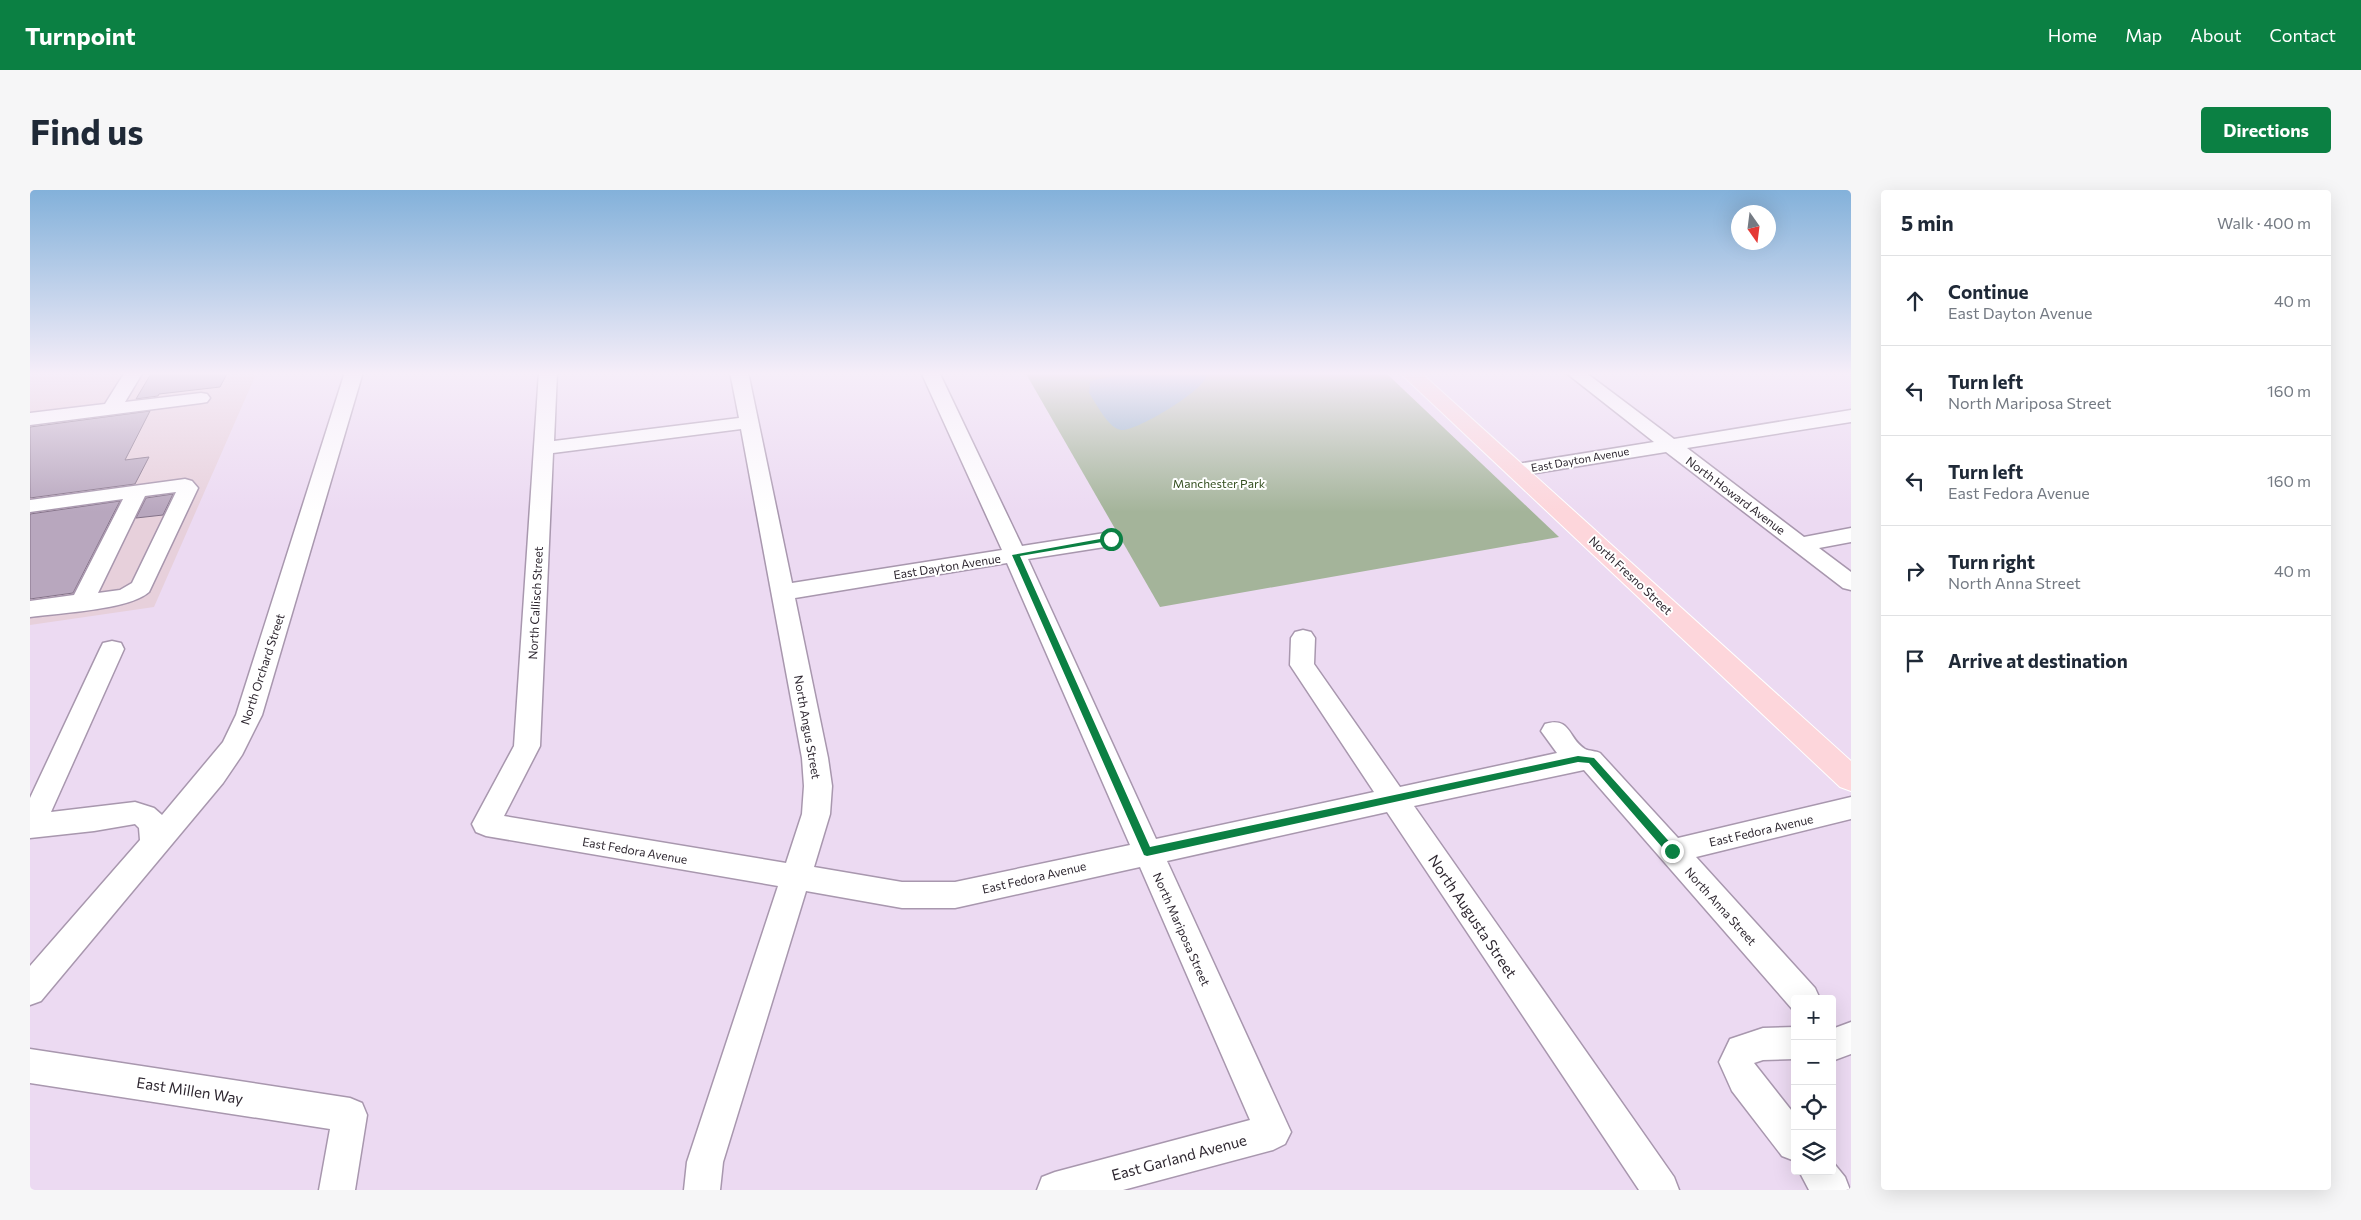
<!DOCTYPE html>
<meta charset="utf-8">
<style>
:root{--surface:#fff;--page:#f6f6f7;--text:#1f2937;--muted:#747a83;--line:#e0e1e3;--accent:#0b8043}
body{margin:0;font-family:Commissioner,sans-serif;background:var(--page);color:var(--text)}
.controls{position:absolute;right:15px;bottom:15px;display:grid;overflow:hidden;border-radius:5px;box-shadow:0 5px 20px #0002}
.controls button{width:45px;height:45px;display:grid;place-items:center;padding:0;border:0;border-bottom:1px solid var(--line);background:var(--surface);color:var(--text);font:25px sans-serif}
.compass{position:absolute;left:1701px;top:15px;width:45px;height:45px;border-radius:50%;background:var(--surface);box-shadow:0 5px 20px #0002;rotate:166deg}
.stop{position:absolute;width:15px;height:15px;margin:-11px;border:4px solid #0b8043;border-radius:50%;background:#fff}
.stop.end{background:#0b8043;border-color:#fff;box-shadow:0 1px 5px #0008}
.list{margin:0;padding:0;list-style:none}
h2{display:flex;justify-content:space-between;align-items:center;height:65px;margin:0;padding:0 20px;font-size:21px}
h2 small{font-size:16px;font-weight:400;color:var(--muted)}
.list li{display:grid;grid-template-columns:32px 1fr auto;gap:15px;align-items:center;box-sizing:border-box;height:90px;padding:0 20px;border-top:1px solid var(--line)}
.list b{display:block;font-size:19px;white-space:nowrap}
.list p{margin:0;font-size:16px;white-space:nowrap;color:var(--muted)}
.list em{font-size:16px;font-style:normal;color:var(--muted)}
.icon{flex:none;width:28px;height:28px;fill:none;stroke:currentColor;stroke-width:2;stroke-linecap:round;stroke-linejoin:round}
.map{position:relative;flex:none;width:1821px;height:1000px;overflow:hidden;border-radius:5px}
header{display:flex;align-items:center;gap:30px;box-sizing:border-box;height:70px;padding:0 25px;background:var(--accent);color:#fff}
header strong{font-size:24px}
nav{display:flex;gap:28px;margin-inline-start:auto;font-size:18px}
.intro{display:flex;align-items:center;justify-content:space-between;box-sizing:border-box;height:120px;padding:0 30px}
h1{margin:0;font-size:35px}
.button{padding:12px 22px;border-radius:5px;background:var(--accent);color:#fff;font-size:18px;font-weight:700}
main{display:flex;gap:30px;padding:0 30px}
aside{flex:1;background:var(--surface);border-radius:5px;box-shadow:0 5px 20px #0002}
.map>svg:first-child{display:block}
.commercial{fill:#e7d0db}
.green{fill:#a4b49a}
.water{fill:#8dadc5}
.building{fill:#b8a7be;stroke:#837288}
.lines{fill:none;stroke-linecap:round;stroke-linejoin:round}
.minor-casing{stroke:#a897ae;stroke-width:3}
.major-casing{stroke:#fff;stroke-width:2}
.minor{fill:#fff;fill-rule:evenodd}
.major{fill:#fdd6db;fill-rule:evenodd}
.route{fill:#0b8043}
.labels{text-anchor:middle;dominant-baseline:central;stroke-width:4;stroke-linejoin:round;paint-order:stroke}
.far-street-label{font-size:11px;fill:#2e2730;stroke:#fff}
.park-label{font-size:12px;fill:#334e1f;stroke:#fff}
.street-label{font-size:12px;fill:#2e2730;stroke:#fff}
.near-street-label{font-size:15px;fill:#2e2730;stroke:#fff}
</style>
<header>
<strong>Turnpoint</strong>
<nav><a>Home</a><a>Map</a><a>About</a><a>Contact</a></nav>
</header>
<div class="intro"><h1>Find us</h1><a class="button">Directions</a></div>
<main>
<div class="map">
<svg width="1821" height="1000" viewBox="0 0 1821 1000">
<rect width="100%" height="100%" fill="#ecdaf2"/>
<path class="commercial" d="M0 182H227L124 417 0 435Z"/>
<path class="green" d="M995 182H1355L1529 347 1130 417Z"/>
<path class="water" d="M1104 182H1178C1177 185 1175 190 1173 192 1163 206 1107 241 1091 240 1078 238 1066 213 1059 203L1060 191Z"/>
<path class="building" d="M122 182H198L190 197 129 204 128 206 106 209Z
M120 221 95 270 119 267 105 294 0 308V237Z
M143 304 133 325 106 328 116 308Z
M90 311 43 403 0 409V324Z"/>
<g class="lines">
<g class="minor-casing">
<path id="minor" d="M95 182H113L95 212 171 203 177 204 180 208 177 212 171 213 0 235V223L75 214Z
M315 182H333L232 525 212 565 193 593 11 811 0 815V776L110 650 109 638 105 634 64 641 0 648V608L70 459 73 453 82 451 91 453 94 459 21 622 105 612 124 618 132 625 193 552 206 525Z
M509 182H527L524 251 709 228 700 182H718L762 393 972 360 891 182H909L992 356 1081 342 1089 344 1092 349 1089 354 1081 356 998 369 1126 649 1344 602 1260 475 1261 448 1265 442 1273 440 1281 442 1285 448 1284 474 1370 597 1527 563 1511 541 1515 534C1541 526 1538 549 1555 559 1559 561 1566 561 1570 563L1648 648 1821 607V629L1666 667 1785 798 1790 809H1765V821L1763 820 1554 580 1384 616 1644 987 1649 1000H1609L1357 622 1137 671 1261 942 1255 954 1243 960 1093 1000H1007L1012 987 1025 982 1220 930 1110 677 925 718H872L776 701 693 972 690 1000H654L657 972 748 696 456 646 446 642 442 634 484 556ZM711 239 772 568 774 596 772 624 756 673 474 626 510 556 523 263ZM977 373 1100 655 925 692H872L784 677 800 624 802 596 798 568 765 408Z
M1535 182H1555L1644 249 1821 220V232L1657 258 1774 347 1821 338V352L1789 358 1821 382V400L1813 398 1636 262 1487 286 1480 284 1477 280 1480 276 1487 274 1624 252Z
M155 289 162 291 168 298 119 402C99 420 29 423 0 427V411L44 405 93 309 0 322V310ZM146 302 102 393 90 400 68 403 115 306Z
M1821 832V864L1802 871V839Z
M1765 837V869L1733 870 1724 873 1765 925V971L1752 966 1702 901 1689 872 1700 849 1733 838Z
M0 859 320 908 332 913 337 925 325 1000H289L300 939 0 893Z
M1802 971 1815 987 1820 1000H1779L1769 981H1802Z"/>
</g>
<g class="major-casing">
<path id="major" d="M1369 182H1390L1821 571V601L1810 597Z"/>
</g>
<use href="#minor" class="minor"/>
<use href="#major" class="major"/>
</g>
<linearGradient id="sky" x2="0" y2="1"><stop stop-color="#83b1da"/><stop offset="0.57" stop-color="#f6eef9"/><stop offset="1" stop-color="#f6eef9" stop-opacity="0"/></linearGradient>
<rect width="1821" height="322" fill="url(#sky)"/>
<path class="route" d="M1081 347H1084V350L990 366 1120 657 1548 566 1564 568 1645 658V664H1638L1559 573 1548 572 1117 666 1114 665 982 365Z"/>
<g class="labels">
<g class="far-street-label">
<text transform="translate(1550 269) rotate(-10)">East Dayton Avenue</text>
</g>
<g class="park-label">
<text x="1189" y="293">Manchester Park</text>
</g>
<g class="street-label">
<text transform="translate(1706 305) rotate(37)">North Howard Avenue</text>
<text transform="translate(917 376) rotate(-9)">East Dayton Avenue</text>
<text transform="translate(1601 385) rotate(43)">North Fresno Street</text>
<text transform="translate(505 413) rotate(-87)">North Callisch Street</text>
<text transform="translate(232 479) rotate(-72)">North Orchard Street</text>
<text transform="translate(778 537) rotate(80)">North Angus Street</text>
<text transform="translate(1731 640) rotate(-13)">East Fedora Avenue</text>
<text transform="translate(605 660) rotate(10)">East Fedora Avenue</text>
<text transform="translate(1004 687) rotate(-13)">East Fedora Avenue</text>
<text transform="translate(1691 716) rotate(48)">North Anna Street</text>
<text transform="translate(1152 739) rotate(66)">North Mariposa Street</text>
</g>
<g class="near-street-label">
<text transform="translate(1443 726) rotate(56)">North Augusta Street</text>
<text transform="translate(160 900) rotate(9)">East Millen Way</text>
<text transform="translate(1149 967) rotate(-15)">East Garland Avenue</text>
</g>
</g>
</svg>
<div class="controls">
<button>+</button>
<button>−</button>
<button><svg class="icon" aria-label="locate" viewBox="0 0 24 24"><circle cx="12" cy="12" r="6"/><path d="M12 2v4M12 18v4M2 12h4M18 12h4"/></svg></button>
<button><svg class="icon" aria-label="layers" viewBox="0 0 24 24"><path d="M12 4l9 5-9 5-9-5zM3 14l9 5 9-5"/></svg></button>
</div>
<svg class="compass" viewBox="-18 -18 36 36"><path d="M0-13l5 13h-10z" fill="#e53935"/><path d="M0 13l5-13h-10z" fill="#747a83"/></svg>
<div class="stop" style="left:1081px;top:349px"></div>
<div class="stop end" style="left:1642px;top:661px"></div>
</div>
<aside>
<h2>5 min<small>Walk · 400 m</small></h2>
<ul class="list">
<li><svg class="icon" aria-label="ahead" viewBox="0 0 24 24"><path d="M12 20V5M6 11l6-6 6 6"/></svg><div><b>Continue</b><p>East Dayton Avenue</p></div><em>40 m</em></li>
<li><svg class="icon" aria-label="left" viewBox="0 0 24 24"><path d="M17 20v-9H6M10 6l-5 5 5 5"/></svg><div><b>Turn left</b><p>North Mariposa Street</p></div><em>160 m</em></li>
<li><svg class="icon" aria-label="left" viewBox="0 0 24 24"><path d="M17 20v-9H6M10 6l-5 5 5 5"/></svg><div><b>Turn left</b><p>East Fedora Avenue</p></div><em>160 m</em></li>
<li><svg class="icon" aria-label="right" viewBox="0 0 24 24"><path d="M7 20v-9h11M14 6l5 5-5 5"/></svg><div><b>Turn right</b><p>North Anna Street</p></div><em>40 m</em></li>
<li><svg class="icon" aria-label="arrive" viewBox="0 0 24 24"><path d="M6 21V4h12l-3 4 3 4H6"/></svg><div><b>Arrive at destination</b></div></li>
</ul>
</aside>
</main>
